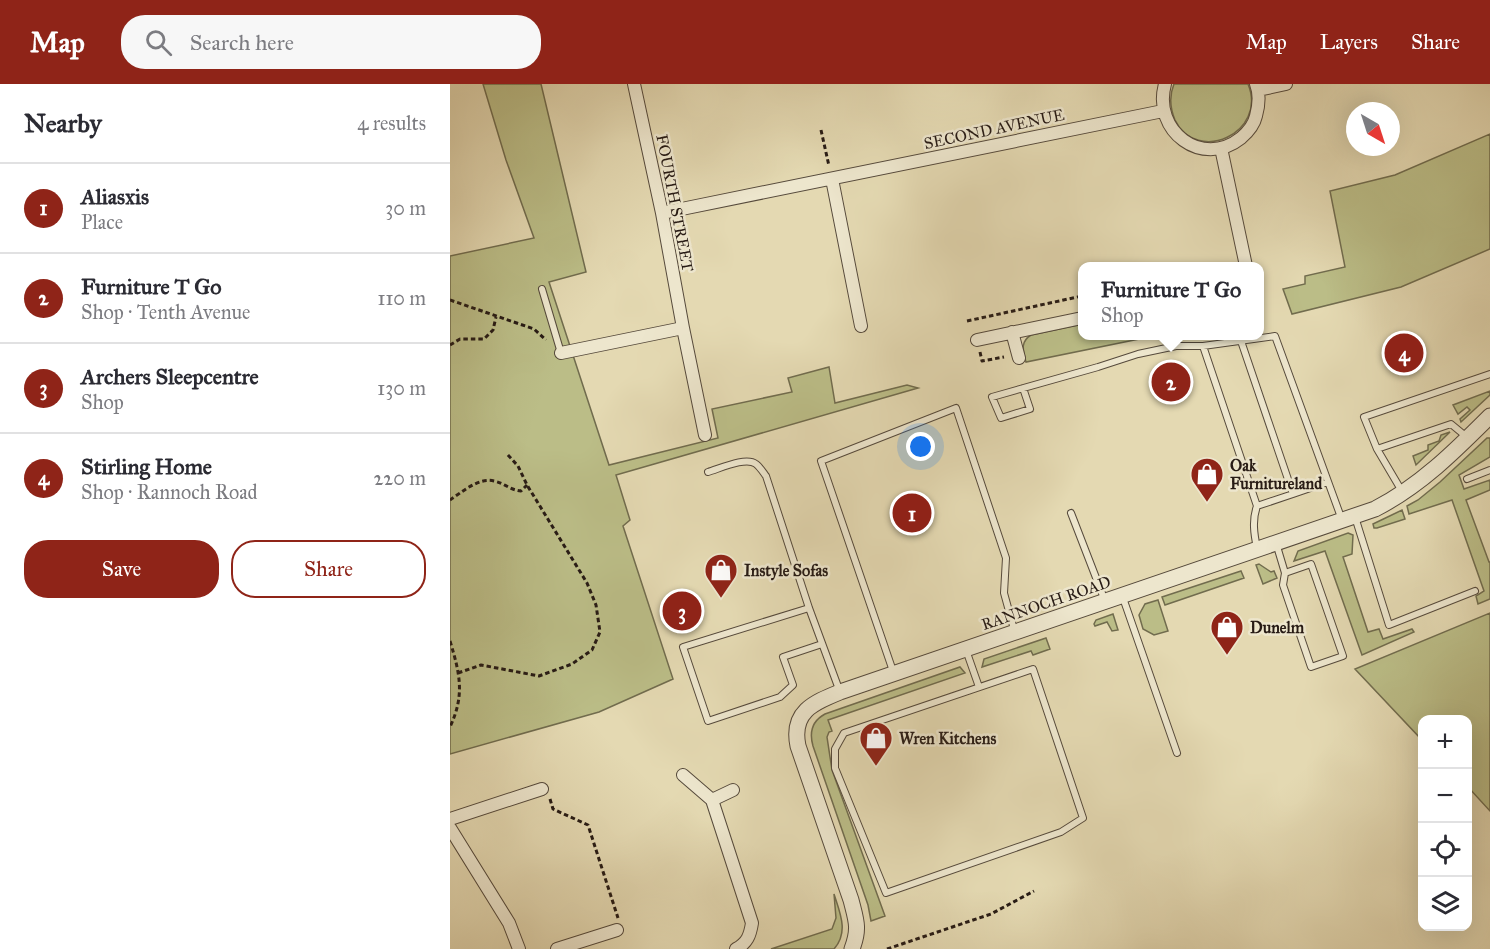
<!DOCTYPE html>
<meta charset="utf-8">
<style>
:root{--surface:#fff;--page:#f7f7f7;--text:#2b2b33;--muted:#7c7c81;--line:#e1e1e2;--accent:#8f2418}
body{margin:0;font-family:"IM FELL Great Primer",serif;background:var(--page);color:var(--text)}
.controls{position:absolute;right:18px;bottom:18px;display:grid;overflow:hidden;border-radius:12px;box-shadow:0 6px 24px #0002}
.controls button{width:54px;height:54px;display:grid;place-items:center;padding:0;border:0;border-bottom:2px solid var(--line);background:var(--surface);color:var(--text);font:30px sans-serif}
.compass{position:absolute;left:896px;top:18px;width:54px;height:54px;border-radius:50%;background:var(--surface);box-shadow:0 6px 24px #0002;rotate:141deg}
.you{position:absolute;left:471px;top:363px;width:21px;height:21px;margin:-15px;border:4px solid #fff;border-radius:50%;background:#1a73e8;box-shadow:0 0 0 9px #1a73e833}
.badge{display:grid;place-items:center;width:39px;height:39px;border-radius:50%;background:var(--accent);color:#fff;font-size:20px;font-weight:700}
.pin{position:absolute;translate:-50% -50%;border:3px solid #fff;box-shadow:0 2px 6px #0006}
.popup{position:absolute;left:628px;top:178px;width:186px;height:78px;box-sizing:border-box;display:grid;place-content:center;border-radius:12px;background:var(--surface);filter:drop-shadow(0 2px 4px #0005);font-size:20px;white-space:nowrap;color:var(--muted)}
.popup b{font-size:22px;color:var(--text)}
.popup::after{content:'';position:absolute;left:50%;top:100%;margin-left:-12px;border:12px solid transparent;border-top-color:var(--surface)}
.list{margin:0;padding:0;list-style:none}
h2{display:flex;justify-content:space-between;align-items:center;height:78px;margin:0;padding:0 24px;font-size:26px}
h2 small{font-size:20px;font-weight:400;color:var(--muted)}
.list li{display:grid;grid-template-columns:39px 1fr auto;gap:18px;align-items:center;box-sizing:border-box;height:90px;padding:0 24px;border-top:2px solid var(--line)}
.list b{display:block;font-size:22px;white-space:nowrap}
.list p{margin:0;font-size:20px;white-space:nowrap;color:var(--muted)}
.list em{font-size:20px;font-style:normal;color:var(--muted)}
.actions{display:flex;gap:12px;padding:18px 24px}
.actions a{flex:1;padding:14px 0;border:2px solid var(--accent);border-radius:24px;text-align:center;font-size:21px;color:var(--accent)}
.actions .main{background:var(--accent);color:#fff}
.icon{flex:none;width:33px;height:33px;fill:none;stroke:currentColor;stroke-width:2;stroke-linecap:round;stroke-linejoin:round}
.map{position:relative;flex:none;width:1040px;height:865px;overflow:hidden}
header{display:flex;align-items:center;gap:36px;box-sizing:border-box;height:84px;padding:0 30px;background:var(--accent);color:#fff}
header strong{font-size:28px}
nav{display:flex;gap:33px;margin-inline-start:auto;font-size:21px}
.search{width:420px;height:54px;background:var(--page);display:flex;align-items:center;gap:15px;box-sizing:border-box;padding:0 21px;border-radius:24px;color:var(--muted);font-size:22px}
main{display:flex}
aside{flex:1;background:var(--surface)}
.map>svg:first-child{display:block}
.green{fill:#bbbd87;stroke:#716c4e;stroke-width:1.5}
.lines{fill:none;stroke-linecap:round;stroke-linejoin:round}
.service-casing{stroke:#564a3c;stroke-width:8}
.minor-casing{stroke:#564a3c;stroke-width:14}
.tertiary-casing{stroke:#564a3c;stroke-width:17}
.path{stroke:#271b15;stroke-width:3;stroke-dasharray:4.5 3;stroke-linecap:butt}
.service{stroke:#ede6cd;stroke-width:6}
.minor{stroke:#ede6cd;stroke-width:12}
.tertiary{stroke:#ede6cd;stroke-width:15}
.labels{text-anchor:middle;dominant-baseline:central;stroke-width:5;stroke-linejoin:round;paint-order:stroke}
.street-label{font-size:16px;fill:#271b15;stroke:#ede6cd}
.poi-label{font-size:16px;font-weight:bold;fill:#271b15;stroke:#ede6cd;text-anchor:start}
</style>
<header>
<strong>Map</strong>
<div class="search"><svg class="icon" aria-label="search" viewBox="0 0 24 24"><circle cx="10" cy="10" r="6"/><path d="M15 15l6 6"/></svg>Search here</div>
<nav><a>Map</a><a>Layers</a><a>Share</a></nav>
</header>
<main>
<aside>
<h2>Nearby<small>4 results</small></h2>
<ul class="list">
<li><span class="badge">1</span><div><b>Aliasxis</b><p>Place</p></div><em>30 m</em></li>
<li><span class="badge">2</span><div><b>Furniture T Go</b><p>Shop · Tenth Avenue</p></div><em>110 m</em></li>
<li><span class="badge">3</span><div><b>Archers Sleepcentre</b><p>Shop</p></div><em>130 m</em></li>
<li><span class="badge">4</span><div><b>Stirling Home</b><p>Shop · Rannoch Road</p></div><em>220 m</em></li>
</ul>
<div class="actions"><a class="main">Save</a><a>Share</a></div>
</aside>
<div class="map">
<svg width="1040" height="865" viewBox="0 0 1040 865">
<rect width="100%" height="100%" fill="#e4d9b2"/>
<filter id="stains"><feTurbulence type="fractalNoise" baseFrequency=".00333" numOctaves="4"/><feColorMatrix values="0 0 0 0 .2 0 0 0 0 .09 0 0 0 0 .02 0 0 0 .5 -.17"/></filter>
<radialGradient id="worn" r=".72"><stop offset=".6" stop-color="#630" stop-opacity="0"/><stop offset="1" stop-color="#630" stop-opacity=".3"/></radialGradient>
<path class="green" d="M33 0H91L136 188 99 198 159 381 268 354 262 325 342 308 338 294 379 283 385 319 457 301 468 304 166 391 180 436 173 442 223 595 149 628 0 670V172L84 154 56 76Z
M724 0H798C818 49 747 81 725 36 720 24 719 12 724 0Z
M1040 50V165L951 203 842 230 833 205 855 200V192L895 183 880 107 945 91Z
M632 240V252H704L576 278C573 266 570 258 581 251Z
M1040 307V311L1011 338 1010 335 1020 326 1017 323 1008 330 1003 321Z
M1000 348 966 381 963 372 978 366V361L989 357 991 351Z
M1037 354H1040V373L1009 391 1014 405 1040 396V406L1016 416 1039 478H1040V515L1028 520 1026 512 1034 507 1002 416 959 430 957 422 968 416 990 398Z
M952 426 955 435 927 444H924L923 440Z
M898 449 903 451 902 470 893 473 918 548 929 545 933 555 962 545 964 548 912 571 875 467 844 477 848 467Z
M809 480 821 488 824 487 827 494 813 500 806 481Z
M791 487 794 494 715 521 712 513Z
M708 516 718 547 704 551 693 545 689 531 695 520Z
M1040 529V727L1018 703V636H972V656L905 585Z
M663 530 668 546 662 547 657 538 645 542 644 540 646 536Z
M596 554 600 565 583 571 581 567 532 583 534 575Z
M510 583 515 589 378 636 382 647 379 648 377 653 382 686 435 832 421 837 418 821 363 662C359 648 362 637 375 630Z
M384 810C390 829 399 848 384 865H321L382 845 386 834Z"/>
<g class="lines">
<g class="service-casing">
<path id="service" d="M92 205 111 269
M791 257 843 410 878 398
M753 262 807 422C802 436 804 450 807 464
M573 304 580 325 551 334 542 313 648 283 688 270 726 262H753L825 252 892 436
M927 365 1001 340 1018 354
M258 388C269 385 296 372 306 380 310 383 313 388 316 392L359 524 390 608
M1017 395 1040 386
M953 409 927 365 914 333 1040 290
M807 422 843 410
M621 429 655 517
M905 433 939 541 1025 507
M826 459 835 489
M861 480 893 572 861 583 833 501 835 489Z
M672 511 727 669
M359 524 233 563 258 637 330 613 343 601 333 573 372 560
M516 566 529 603
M583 585 633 734 611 748 436 809 385 684V665L394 649Z
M444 590 371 377 506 324 556 474 554 509 565 549"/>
</g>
<g class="minor-casing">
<path id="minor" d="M184 0 212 129 233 244 255 351
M715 0C702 47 752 85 791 54 798 48 804 41 806 32 809 21 810 10 806 0
M808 6 836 0
M771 64 796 182
M382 95 411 242
M212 129 713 27
M562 248 569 274
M527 256 632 234
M111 269 233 244
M233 691 262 716 283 706
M262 716 302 839C300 852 297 859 286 865
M0 735 92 705
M0 744 59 839 69 865
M107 865 167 846"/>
</g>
<g class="tertiary-casing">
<path id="tertiary" d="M402 865C410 844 406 836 401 816L348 662C341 628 363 619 390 608L925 425C970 402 1005 367 1040 332"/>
</g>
<path class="path" d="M371 46 379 82
M0 216 84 245 96 256
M517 237 632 212
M0 261 10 255H34L43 246 46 233
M530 268 532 277 554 273
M0 416C12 408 29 393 44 397 54 399 60 406 71 407L77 401
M0 557C10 590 15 611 0 643
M8 589 31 581 89 592 122 580 142 566 150 548 146 521 137 499 77 401 68 382 57 370
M100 715 103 725 138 741 168 834
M437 865 541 830 584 807"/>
<use href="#service" class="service"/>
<use href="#minor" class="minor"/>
<use href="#tertiary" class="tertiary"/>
</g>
<defs>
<g id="shop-pin" transform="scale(1.725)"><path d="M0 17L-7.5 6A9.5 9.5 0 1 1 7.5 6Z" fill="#8f2418" stroke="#ede6cd"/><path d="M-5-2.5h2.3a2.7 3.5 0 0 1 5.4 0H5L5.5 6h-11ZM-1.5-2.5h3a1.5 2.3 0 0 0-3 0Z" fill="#fff"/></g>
</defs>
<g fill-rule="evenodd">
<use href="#shop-pin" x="757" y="390"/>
<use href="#shop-pin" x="271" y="486"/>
<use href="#shop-pin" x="777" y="543"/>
<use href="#shop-pin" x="426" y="654"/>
</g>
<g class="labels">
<g class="street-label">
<text transform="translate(544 45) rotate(-12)">SECOND AVENUE</text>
<text transform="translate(225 119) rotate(79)">FOURTH STREET</text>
<text transform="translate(596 519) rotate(-19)">RANNOCH ROAD</text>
</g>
<g class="poi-label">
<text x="780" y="381">Oak<tspan x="780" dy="18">Furnitureland</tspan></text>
<text x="294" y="486">Instyle Sofas</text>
<text x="800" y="543">Dunelm</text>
<text x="449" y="654">Wren Kitchens</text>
</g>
</g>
<rect width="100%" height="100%" filter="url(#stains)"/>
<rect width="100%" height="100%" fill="url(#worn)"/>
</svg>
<div class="controls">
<button>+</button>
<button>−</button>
<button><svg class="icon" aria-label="locate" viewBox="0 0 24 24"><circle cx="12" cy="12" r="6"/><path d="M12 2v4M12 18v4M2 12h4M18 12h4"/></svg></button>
<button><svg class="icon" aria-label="layers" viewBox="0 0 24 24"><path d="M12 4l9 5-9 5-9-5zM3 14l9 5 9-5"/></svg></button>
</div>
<svg class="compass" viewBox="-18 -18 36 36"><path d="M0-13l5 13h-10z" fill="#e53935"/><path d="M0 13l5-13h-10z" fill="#7c7c81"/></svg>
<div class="you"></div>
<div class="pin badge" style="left:462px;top:429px">1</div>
<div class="pin badge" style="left:721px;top:298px">2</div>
<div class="popup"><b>Furniture T Go</b>Shop</div>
<div class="pin badge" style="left:232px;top:527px">3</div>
<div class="pin badge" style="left:954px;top:269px">4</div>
</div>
</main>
